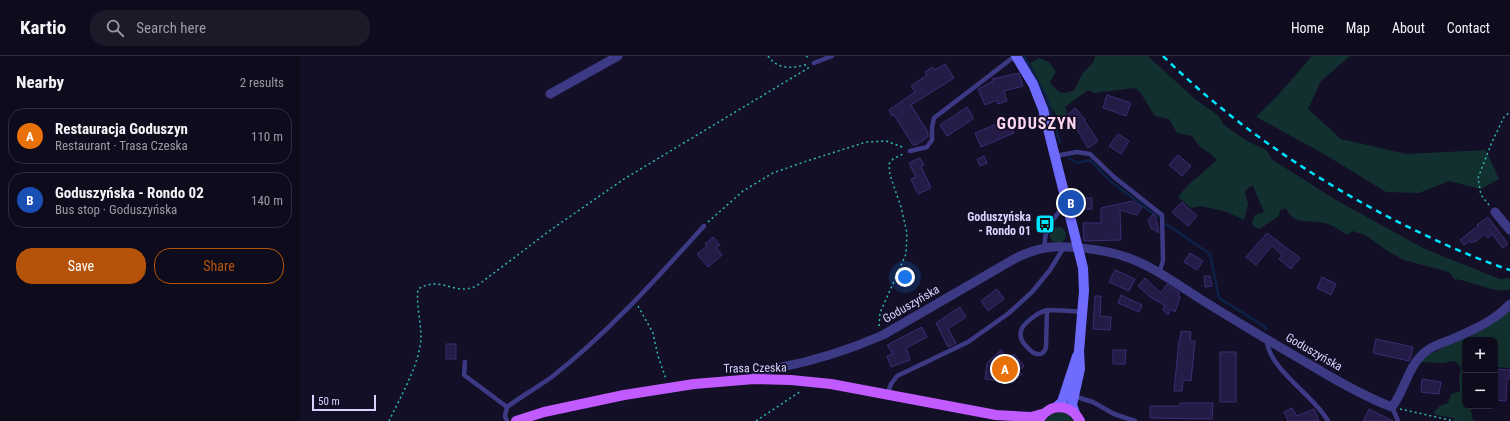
<!DOCTYPE html>
<meta charset="utf-8">
<style>
:root{--surface:#0e0b1c;--page:#1c1929;--text:#f1f3f6;--muted:#9b9ba3;--line:#2e2b3b;--accent:#b45309}
body{margin:0;font-family:"Roboto Condensed",sans-serif;background:var(--page);color:var(--text)}
.controls{position:absolute;right:12px;bottom:12px;display:grid;overflow:hidden;border-radius:8px;box-shadow:0 4px 16px #0002}
.controls button{width:36px;height:36px;display:grid;place-items:center;padding:0;border:0;border-bottom:1px solid var(--line);background:var(--surface);color:var(--text);font:20px sans-serif}
.scale{position:absolute;left:12px;bottom:10px;width:64px;box-sizing:border-box;padding-left:4px;border:2px solid #d9d4ff;border-top:0;font-size:11px;line-height:14px;white-space:nowrap;color:#d9d4ff;-webkit-text-stroke:3px #130f26;paint-order:stroke}
.you{position:absolute;left:605px;top:221px;width:14px;height:14px;margin:-10px;border:3px solid #fff;border-radius:50%;background:#1a73e8;box-shadow:0 0 0 6px #1a73e833}
.badge{display:grid;place-items:center;width:26px;height:26px;border-radius:50%;background:var(--accent);color:#fff;font-size:13px;font-weight:700}
.pin{position:absolute;translate:-50% -50%;border:2px solid #fff;box-shadow:0 1px 4px #0006}
.list{margin:0;padding:0;list-style:none}
h2{display:flex;justify-content:space-between;align-items:center;height:52px;margin:0;padding:0 16px;font-size:17px}
h2 small{font-size:13px;font-weight:400;color:var(--muted)}
.list li{display:grid;grid-template-columns:26px 1fr auto;gap:12px;align-items:center;box-sizing:border-box;height:56px;margin:0 8px 8px;padding:0 8px;border:1px solid var(--line);border-radius:16px}
.list b{display:block;font-size:15px;white-space:nowrap}
.list p{margin:0;font-size:13px;white-space:nowrap;color:var(--muted)}
.list em{font-size:13px;font-style:normal;color:var(--muted)}
.actions{display:flex;gap:8px;padding:12px 16px}
.actions a{flex:1;padding:9px 0;border:1px solid var(--accent);border-radius:16px;text-align:center;font-size:14px;color:var(--accent)}
.actions .main{background:var(--accent);color:#fff}
.icon{flex:none;width:22px;height:22px;fill:none;stroke:currentColor;stroke-width:2;stroke-linecap:round;stroke-linejoin:round}
.map{position:relative;flex:none;width:1210px;height:365px;overflow:hidden}
header{display:flex;align-items:center;gap:24px;box-sizing:border-box;height:56px;padding:0 20px;background:var(--surface);border-bottom:1px solid var(--line)}
header strong{font-size:19px}
nav{display:flex;gap:22px;margin-inline-start:auto;font-size:14px}
.search{width:280px;height:36px;background:var(--page);display:flex;align-items:center;gap:10px;box-sizing:border-box;padding:0 14px;border-radius:16px;color:var(--muted);font-size:15px}
main{display:flex}
aside{flex:1;background:var(--surface)}
.map>svg:first-child{display:block}
.green{fill:#12302f}
.lines{fill:none;stroke-linecap:round;stroke-linejoin:round}
.stream{stroke:#0c2248;stroke-width:2.5}
.building{fill:#241b47;stroke:#3b2d73}
.path{stroke:#2fb8b0;stroke-width:1.5;stroke-dasharray:2 3;stroke-linecap:butt}
.lane{stroke:#3d3a85;stroke-width:4.5}
.street{stroke:#3d3a85;stroke-width:9}
.secondary{stroke:#6f6bff;stroke-width:10}
.primary{stroke:#c25bff;stroke-width:10}
.rail{stroke:#00e5ff;stroke-width:2.5;stroke-dasharray:6 5;stroke-linecap:butt}
.labels{text-anchor:middle;dominant-baseline:central;stroke-width:3.5;stroke-linejoin:round;paint-order:stroke}
.poi-label{font-size:12px;font-weight:bold;fill:#d9d4ff;stroke:#130f26;text-anchor:end}
.street-label{font-size:12px;fill:#d9d4ff;stroke:#130f26}
.district-label{font-size:16px;font-weight:bold;letter-spacing:1px;fill:#ffd6f0;stroke:#130f26}
</style>
<header>
<strong>Kartio</strong>
<div class="search"><svg class="icon" aria-label="search" viewBox="0 0 24 24"><circle cx="10" cy="10" r="6"/><path d="M15 15l6 6"/></svg>Search here</div>
<nav><a>Home</a><a>Map</a><a>About</a><a>Contact</a></nav>
</header>
<main>
<aside>
<h2>Nearby<small>2 results</small></h2>
<ul class="list">
<li><span class="badge" style="background:#e8710a">A</span><div><b>Restauracja Goduszyn</b><p>Restaurant · Trasa Czeska</p></div><em>110 m</em></li>
<li><span class="badge" style="background:#1a4fb4">B</span><div><b>Goduszyńska - Rondo 02</b><p>Bus stop · Goduszyńska</p></div><em>140 m</em></li>
</ul>
<div class="actions"><a class="main">Save</a><a>Share</a></div>
</aside>
<div class="map">
<svg width="1210" height="365" viewBox="0 0 1210 365">
<rect width="100%" height="100%" fill="#130f26"/>
<path class="green" d="M795 0H848L895 43 919 60 924 69 947 85 966 94 973 104 1036 144 1125 193 1200 223 1207 222 1210 223V233C1198 239 1169 224 1154 223L1149 216 1104 204 1089 196 1065 179 1052 175 1048 179C1041 176 1035 170 1028 168 1012 162 994 172 986 152L980 154 979 160 959 173 953 170 952 165 955 159 964 156 953 130 949 131 945 136 948 149 944 164 927 156 901 150 891 152 878 141 888 129 917 104 911 98 900 91 892 80 877 77 869 63 855 60 840 36 835 32 794 37 788 34 765 51 767 57 765 62 766 66 762 67C748 51 741 26 730 7L739 2 749 6 756 16 750 26C758 36 761 40 774 34L783 17 794 5Z
M1012 0H1050L1021 25 1008 53 1041 83 1106 98 1186 94 1199 123 1181 133 1149 125 1119 137 1086 136 1024 98 956 61 980 37Z
M750 179a8 8 0 1 1 16 0a8 8 0 1 1-16 0Z
M1210 252V312L1195 311V284H1165V350H1170L1173 364 1181 365H1154V362L1136 359 1134 356 1140 350 1148 347 1151 338 1160 335V330L1159 322 1161 312 1155 305 1142 307 1120 306 1127 299 1137 295Z
M761 356 769 359 774 365H744L750 359Z"/>
<g class="lines">
<path class="stream" d="M724 0 746 40 760 86
M769 102 777 107 790 104 810 125 858 161
M866 168 910 198 919 242 964 270 966 273"/>
</g>
<path class="building" d="M645 8 654 22 611 49 628 76V81L616 89H613L594 59 592 60 589 54 615 36 611 30 627 19 625 16 633 11 635 14Z
M719 17 723 30 704 35 707 45 698 48 697 44 685 49 678 33 693 25 692 23Z
M807 39 831 47 826 60 803 52Z
M667 51 673 61V63L647 80 640 69Z
M775 52 785 63 784 64 798 85 788 92 778 75 765 61Z
M708 63 714 77 681 91 675 77Z
M818 78 829 85 821 98 809 90Z
M878 99 891 110 882 120 869 109Z
M684 100 687 107 680 110 677 103Z
M620 102 624 109 621 110 631 132 618 138 611 123 616 121 609 107Z
M780 142H792V153H780Z
M832 145 842 151 837 159 820 154 821 184 784 185 783 167H801V152Z
M882 146 897 160 888 170 872 156Z
M854 157 858 170 859 177 851 172 848 164Z
M1188 161 1208 188 1203 192 1192 178 1188 182 1185 178 1175 186 1174 185 1172 187 1170 185 1164 189 1160 184 1179 169H1177Z
M967 177 1000 202 991 213 979 203 982 199 972 190 956 209 946 201Z
M413 181 420 189 416 191 422 199 408 211 397 198 407 190 405 188Z
M890 197 903 205 897 214 884 206Z
M815 214 835 223 829 235 809 226Z
M904 220H910L912 230 905 231Z
M1022 221 1036 228 1031 239 1017 232Z
M845 222 861 237 867 228 880 237 878 239 880 241 875 256 870 253 868 259 863 254 865 250 849 240 838 230Z
M697 233 704 243 688 255 681 245Z
M821 239 842 249 839 256 818 247Z
M795 240H801L800 260 811 261 810 274 793 273Z
M660 251 666 261 648 273 656 287 648 291 636 267Z
M622 271 627 281 606 292 610 304 591 311 587 300 593 298 587 289Z
M881 275 891 276 890 285H895L891 325 883 324 882 335H874L879 284H880Z
M1076 283 1113 291 1110 304 1109 305 1073 297Z
M146 288H156V303H146Z
M701 294 708 303 714 298 724 310 719 315 722 318 712 327 685 323 687 307Z
M813 294H826L825 308H813Z
M920 296H936V346H920Z
M1195 313 1210 314V323H1207L1206 345 1195 344Z
M1122 323 1141 326 1139 338 1121 336Z
M880 347H913L912 363 850 362V350H880Z
M992 352 997 360 1014 353 1019 365H987L988 364 984 356Z
M1069 353 1093 365H1063Z"/>
<g class="lines">
<path class="path" d="M468 0C479 15 493 12 509 8
M506 0 510 3
M1189 149 1181 139 1178 122 1192 86 1204 61 1210 56
M408 166 443 135 473 117 504 106 566 86 586 85 605 92
M338 250 353 277 358 300 366 323
M579 270 580 257 606 198 607 177 601 151 590 119 589 108 593 103 605 97
M1100 353 1154 365
M89 365C100 342 120 307 121 282 121 265 116 249 118 233 140 220 151 237 171 232 175 231 179 228 182 226L252 173 324 123 510 11
M456 365 501 335"/>
<path class="lane" d="M514 7 532 0
M610 95 627 91 632 84V72L634 62 715 0
M755 100 777 96 790 98 814 121 862 159 863 205 859 217
M745 192C743 172 754 163 765 148
M747 254 746 291C744 300 736 300 730 294 716 282 718 272 732 262 737 258 742 255 748 254 760 254 771 255 783 256
M967 284C968 313 1015 340 1028 365
M165 306 164 319 207 351
M589 334 591 328 597 320 668 286 709 257 732 236 750 214 764 191
M773 340 793 346 814 358 835 365
M1092 351 1098 365
M207 365 205 360 207 351C222 340 238 331 253 320 309 276 357 222 404 170"/>
<path class="street" d="M250 38 318 0
M1195 156 1210 174
M454 323C458 314 468 314 477 312 514 305 549 294 583 279L716 202C726 197 735 194 745 192 765 188 807 194 826 201 853 210 878 229 902 244 939 267 976 289 1014 311 1039 326 1065 341 1092 351 1105 334 1108 310 1125 296 1132 290 1141 287 1150 284 1172 274 1193 266 1210 248"/>
<path class="secondary" d="M716 0 733 28 743 53 783 212 784 235 779 295 780 313 772 349 775 357
M756 351 762 346 777 300"/>
<path class="primary" d="M739 364C749 347 771 347 780 365
M216 365 244 356 324 339 394 328 454 323 491 324 531 328 696 359 731 361 742 358"/>
<path class="rail" d="M863 0C932 68 1015 124 1102 168 1137 185 1173 202 1210 214"/>
</g>
<defs>
<g id="bus-square" transform="scale(1)"><rect x="-9" y="-9" width="18" height="18" rx="4" fill="#00e5ff" stroke="#130f26"/><path d="M-5-6H5V4H4V6H2V4H-2V6H-4V4H-5ZM-3.5-4V0h7V-4ZM-3.5 1.2v1.5H-2V1.2ZM2 1.2v1.5H3.5V1.2Z" fill="#111"/></g>
</defs>
<g fill-rule="evenodd">
<use href="#bus-square" x="745" y="168"/>
</g>
<g class="labels">
<g class="poi-label">
<text x="731" y="161">Goduszyńska<tspan x="731" dy="14">- Rondo 01</tspan></text>
</g>
<g class="street-label">
<text transform="translate(611 248) rotate(-30)">Goduszyńska</text>
<text transform="translate(1014 296) rotate(30)">Goduszyńska</text>
<text transform="translate(455 312) rotate(-1)">Trasa Czeska</text>
</g>
<g class="district-label">
<text x="737" y="67">GODUSZYN</text>
</g>
</g>
</svg>
<div class="controls">
<button>+</button>
<button>−</button>
</div>
<div class="scale">50 m</div>
<div class="you"></div>
<div class="pin badge" style="left:705px;top:313px;background:#e8710a">A</div>
<div class="pin badge" style="left:771px;top:147px;background:#1a4fb4">B</div>
</div>
</main>
